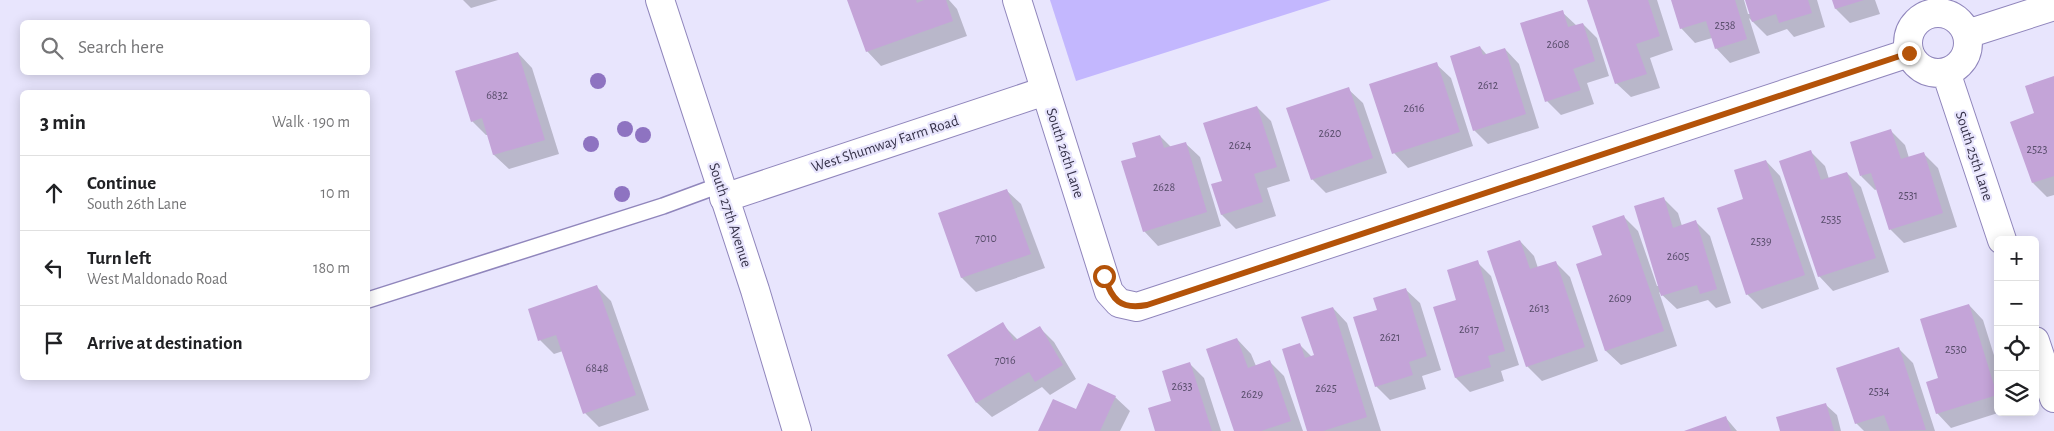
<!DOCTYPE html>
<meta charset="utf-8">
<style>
:root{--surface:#fff;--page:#f2f2f2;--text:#202124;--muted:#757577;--line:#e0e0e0}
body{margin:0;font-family:"Alegreya Sans",sans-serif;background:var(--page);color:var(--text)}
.controls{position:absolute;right:15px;bottom:15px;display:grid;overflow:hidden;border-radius:8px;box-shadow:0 2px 12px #0003}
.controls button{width:45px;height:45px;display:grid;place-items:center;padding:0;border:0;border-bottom:1px solid var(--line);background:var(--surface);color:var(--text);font:25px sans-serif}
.stop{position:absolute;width:15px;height:15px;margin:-11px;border:4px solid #b45309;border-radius:50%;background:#fff}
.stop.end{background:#b45309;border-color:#fff;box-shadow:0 1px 5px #0008}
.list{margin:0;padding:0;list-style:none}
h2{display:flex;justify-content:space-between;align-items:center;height:65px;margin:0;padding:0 20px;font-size:21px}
h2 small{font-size:16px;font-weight:400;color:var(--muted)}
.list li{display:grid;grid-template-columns:32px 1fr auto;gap:15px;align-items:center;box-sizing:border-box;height:75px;padding:0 20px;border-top:1px solid var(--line)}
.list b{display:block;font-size:19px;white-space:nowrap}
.list p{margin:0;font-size:16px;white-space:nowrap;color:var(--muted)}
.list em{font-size:16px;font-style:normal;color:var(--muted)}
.icon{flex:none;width:28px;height:28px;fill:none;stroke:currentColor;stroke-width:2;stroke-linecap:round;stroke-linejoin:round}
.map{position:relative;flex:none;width:2054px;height:431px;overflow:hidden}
.search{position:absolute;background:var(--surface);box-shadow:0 2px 12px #0003;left:20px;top:20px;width:350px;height:55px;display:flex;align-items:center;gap:12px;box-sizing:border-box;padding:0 18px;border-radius:8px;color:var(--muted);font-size:19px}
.panel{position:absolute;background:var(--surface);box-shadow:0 2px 12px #0003;left:20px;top:90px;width:350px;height:290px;border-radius:8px}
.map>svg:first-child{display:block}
.green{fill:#c3b7fe}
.shadow{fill:#0003}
.building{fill:#c4a4d8}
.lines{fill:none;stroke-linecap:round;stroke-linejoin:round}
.lane-casing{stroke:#9086bc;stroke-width:18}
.street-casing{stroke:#9086bc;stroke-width:30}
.secondary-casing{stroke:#9086bc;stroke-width:30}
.lane{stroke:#fff;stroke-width:15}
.street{stroke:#fff;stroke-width:28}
.secondary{stroke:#fff;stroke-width:28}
.tree{fill:#8e73c1}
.route{stroke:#b45309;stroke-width:6}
.labels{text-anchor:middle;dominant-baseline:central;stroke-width:4.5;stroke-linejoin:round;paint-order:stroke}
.number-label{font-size:12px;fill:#594e6c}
.street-label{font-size:15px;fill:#353148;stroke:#e8e5fd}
</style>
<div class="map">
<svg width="2054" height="431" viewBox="0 0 2054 431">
<rect width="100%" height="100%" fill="#e8e5fd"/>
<path class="green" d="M1050 0H1331L1076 81Z"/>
<path class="shadow" d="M463 0H498L471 8Z
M849 0H949L957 9 967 36 881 66 867 51Z
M1588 0H1657L1673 50 1650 58 1660 88 1631 97 1616 83Z
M1672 0H1744L1748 14H1751L1747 0H1817L1825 27 1794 37 1787 29 1767 36 1749 18 1760 53 1730 63 1716 48 1712 38 1695 43 1681 28Z
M1833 0H1875L1880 14 1850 23 1836 9Z
M1562 12 1577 26 1583 24 1597 38 1609 76 1587 83 1594 104 1561 115 1547 101Z
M1480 47 1487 55 1505 49 1519 64 1539 128 1488 144 1474 130Z
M518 53 532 68 559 154 509 169 494 155 488 135H486L472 121Z
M1436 64 1451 78 1473 146 1408 168 1394 153Z
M2054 77V195L2047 197 2033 183Z
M1348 89 1363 103 1387 173 1326 193 1312 179Z
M1257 107 1271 121 1290 181 1267 188 1276 216 1236 229 1222 215 1223 181Z
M1891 131 1905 145 1909 158 1924 154 1938 168 1957 227 1904 243 1890 229 1878 189 1875 190 1861 176Z
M1160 136 1171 147 1185 143 1200 157 1221 226 1158 246 1144 231 1138 158Z
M1811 152 1825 166 1829 179 1847 173 1861 187 1889 272 1833 291 1819 276Z
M1766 161 1780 176 1819 289 1762 309 1747 294 1745 200Z
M1006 190 1021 204 1045 268 976 292 962 278 940 213Z
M1663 198 1678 213 1682 226 1696 222 1710 236 1731 303 1716 308 1708 300 1677 309 1659 292 1677 346 1621 365 1606 351 1577 265 1604 256 1624 217 1638 231 1657 286H1659Z
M1520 241 1534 256 1538 268 1555 262 1570 277 1598 361 1542 381 1527 366Z
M1477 262 1491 276 1519 365 1501 371 1504 381 1470 392 1456 378 1457 301Z
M597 287 611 301 649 410 599 427 585 413 563 351 554 354 540 340Z
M1405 289 1420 303 1441 370 1422 376 1426 389 1390 400 1376 386 1379 310Z
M1969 305 1983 320 1998 368V412H2001L1951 428 1937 413 1939 379Z
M1333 308 1347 323 1381 431H1308L1300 345 1312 357 1315 356Z
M1002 324 1018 340 1040 328 1054 342 1076 379 1050 395 1042 387 992 417 977 403 949 355Z
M1237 339 1251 354 1256 366 1270 362 1284 376 1303 431H1236Z
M1899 349 1913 363 1935 431H1864L1856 423Z
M1189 363 1204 378 1221 431H1157L1173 401Z
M1115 397 1130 411 1120 431H1039L1077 411Z
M1826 405 1837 415 1841 431H1782Z
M1726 418 1737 431H1687Z"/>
<path class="building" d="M847 0H916L917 3 924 0H946L953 21 866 52Z
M1587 0H1648L1660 36 1636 44 1647 74 1615 84Z
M1671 0H1735L1747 39 1715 49 1706 21 1680 29Z
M1745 0H1808L1812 13 1779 23 1776 14 1752 22Z
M1832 0H1864L1835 9Z
M1563 10 1568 27 1583 23 1595 61 1573 69 1581 90 1545 102 1520 23Z
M1480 46 1483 55 1505 48 1526 114 1473 131 1450 56Z
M518 52 545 140 493 155 482 118 471 122 455 71Z
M1437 62 1460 132 1392 154 1369 84Z
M2054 76V176L2032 183 2010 122 2034 113 2025 86Z
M1349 87 1373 158 1311 180 1286 108Z
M1257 106 1277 167 1254 174 1263 202 1221 215 1211 184 1222 181 1203 123Z
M1891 129 1901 159 1924 152 1943 213 1889 230 1871 173 1860 176 1850 142Z
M1160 135 1164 148 1186 142 1207 212 1143 232 1121 161 1136 157 1132 143Z
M1811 150 1821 180 1847 172 1876 258 1818 277 1779 161Z
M1766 160 1805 275 1746 295 1717 208 1743 199 1734 170Z
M1007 189 1031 254 961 278 938 213Z
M1664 197 1673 228 1696 220 1717 289 1700 294 1697 285 1661 296 1634 206Z
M1624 215 1664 331 1605 351 1576 264 1602 255 1592 226Z
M1520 240 1530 269 1556 261 1585 347 1526 367 1487 251Z
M1478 260 1505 351 1488 356 1491 367 1455 378 1433 307 1456 300 1447 270Z
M597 285 636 395 583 414 556 335 538 341 528 309Z
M1406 288 1427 356 1409 362 1413 375 1375 387 1353 317 1377 310 1373 298Z
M1969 304 1997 395 1936 414 1926 382 1938 378 1920 319Z
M1333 307 1367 417 1323 431H1307L1282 349 1300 343 1305 358 1314 355 1301 317Z
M1003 322 1014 341 1040 326 1063 365 1035 382 1029 372 976 403 947 355Z
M1237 338 1248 368 1270 360 1291 421 1261 431H1234L1206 349Z
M1899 347 1926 430 1890 431 1884 415 1855 424 1836 368Z
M1190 362 1212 431H1155L1148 408 1171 401 1162 371Z
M1088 383 1116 396 1100 431H1038L1053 399 1076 409Z
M1826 403 1834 431H1780L1776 417Z
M1726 416 1731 431H1684Z"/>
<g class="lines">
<g class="lane-casing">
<path id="lane" d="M368 300 663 206 720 185"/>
</g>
<g class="street-casing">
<path id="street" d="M1017 0 1109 292 1119 303 1137 307 1909 53
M1908 43a30 30 0 1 1 60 0a30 30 0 1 1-60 0Z
M1967 34 2054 6
M1946 72 2002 240
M724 198 1045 91
M2035 341 2054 398"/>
</g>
<g class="secondary-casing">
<path id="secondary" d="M660 0 755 290 797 431"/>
</g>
<use href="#lane" class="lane"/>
<use href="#street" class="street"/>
<use href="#secondary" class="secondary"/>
</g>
<g class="tree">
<circle cx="598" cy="81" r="8"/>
<circle cx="625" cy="129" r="8"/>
<circle cx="643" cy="135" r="8"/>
<circle cx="591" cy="144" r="8"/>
<circle cx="622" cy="194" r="8"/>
</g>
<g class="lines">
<path class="route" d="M1104 276C1112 300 1120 310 1147 305L1909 53"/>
</g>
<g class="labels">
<g class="number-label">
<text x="1725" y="25">2538</text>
<text x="1558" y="44">2608</text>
<text x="1488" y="85">2612</text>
<text x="497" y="95">6832</text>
<text x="1414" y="108">2616</text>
<text x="1330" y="133">2620</text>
<text x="1240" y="145">2624</text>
<text x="2037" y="149">2523</text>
<text x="1164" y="187">2628</text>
<text x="1908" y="195">2531</text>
<text x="1831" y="219">2535</text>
<text x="986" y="238">7010</text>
<text x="1761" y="241">2539</text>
<text x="1678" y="256">2605</text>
<text x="1620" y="298">2609</text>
<text x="1539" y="308">2613</text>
<text x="1469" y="329">2617</text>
<text x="1390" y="337">2621</text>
<text x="1956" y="349">2530</text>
<text x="1005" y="360">7016</text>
<text x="597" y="368">6848</text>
<text x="1182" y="386">2633</text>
<text x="1326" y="388">2625</text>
<text x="1879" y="391">2534</text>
<text x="1252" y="394">2629</text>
</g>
<g class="street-label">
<text transform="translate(885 144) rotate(-18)">West Shumway Farm Road</text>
<text transform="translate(1065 153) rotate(72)">South 26th Lane</text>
<text transform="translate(1974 156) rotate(72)">South 25th Lane</text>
<text transform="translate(730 215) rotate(72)">South 27th Avenue</text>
</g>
</g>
</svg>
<div class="controls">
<button>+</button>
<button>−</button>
<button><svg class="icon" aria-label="locate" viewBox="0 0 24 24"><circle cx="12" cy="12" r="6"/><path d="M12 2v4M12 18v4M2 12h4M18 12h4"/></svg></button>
<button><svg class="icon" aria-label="layers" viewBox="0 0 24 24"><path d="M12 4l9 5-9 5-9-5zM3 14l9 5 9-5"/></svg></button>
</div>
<div class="stop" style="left:1104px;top:276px"></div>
<div class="stop end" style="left:1909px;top:53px"></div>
<div class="search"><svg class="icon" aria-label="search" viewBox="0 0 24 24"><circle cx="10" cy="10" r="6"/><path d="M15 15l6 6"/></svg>Search here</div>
<section class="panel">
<h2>3 min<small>Walk · 190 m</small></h2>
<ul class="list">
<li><svg class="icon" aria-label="ahead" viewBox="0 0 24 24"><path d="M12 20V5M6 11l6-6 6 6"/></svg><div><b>Continue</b><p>South 26th Lane</p></div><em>10 m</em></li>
<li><svg class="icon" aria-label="left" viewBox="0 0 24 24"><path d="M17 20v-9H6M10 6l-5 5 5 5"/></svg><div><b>Turn left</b><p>West Maldonado Road</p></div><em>180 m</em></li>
<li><svg class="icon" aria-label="arrive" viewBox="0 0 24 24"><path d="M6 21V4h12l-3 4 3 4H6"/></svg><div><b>Arrive at destination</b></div></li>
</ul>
</section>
</div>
